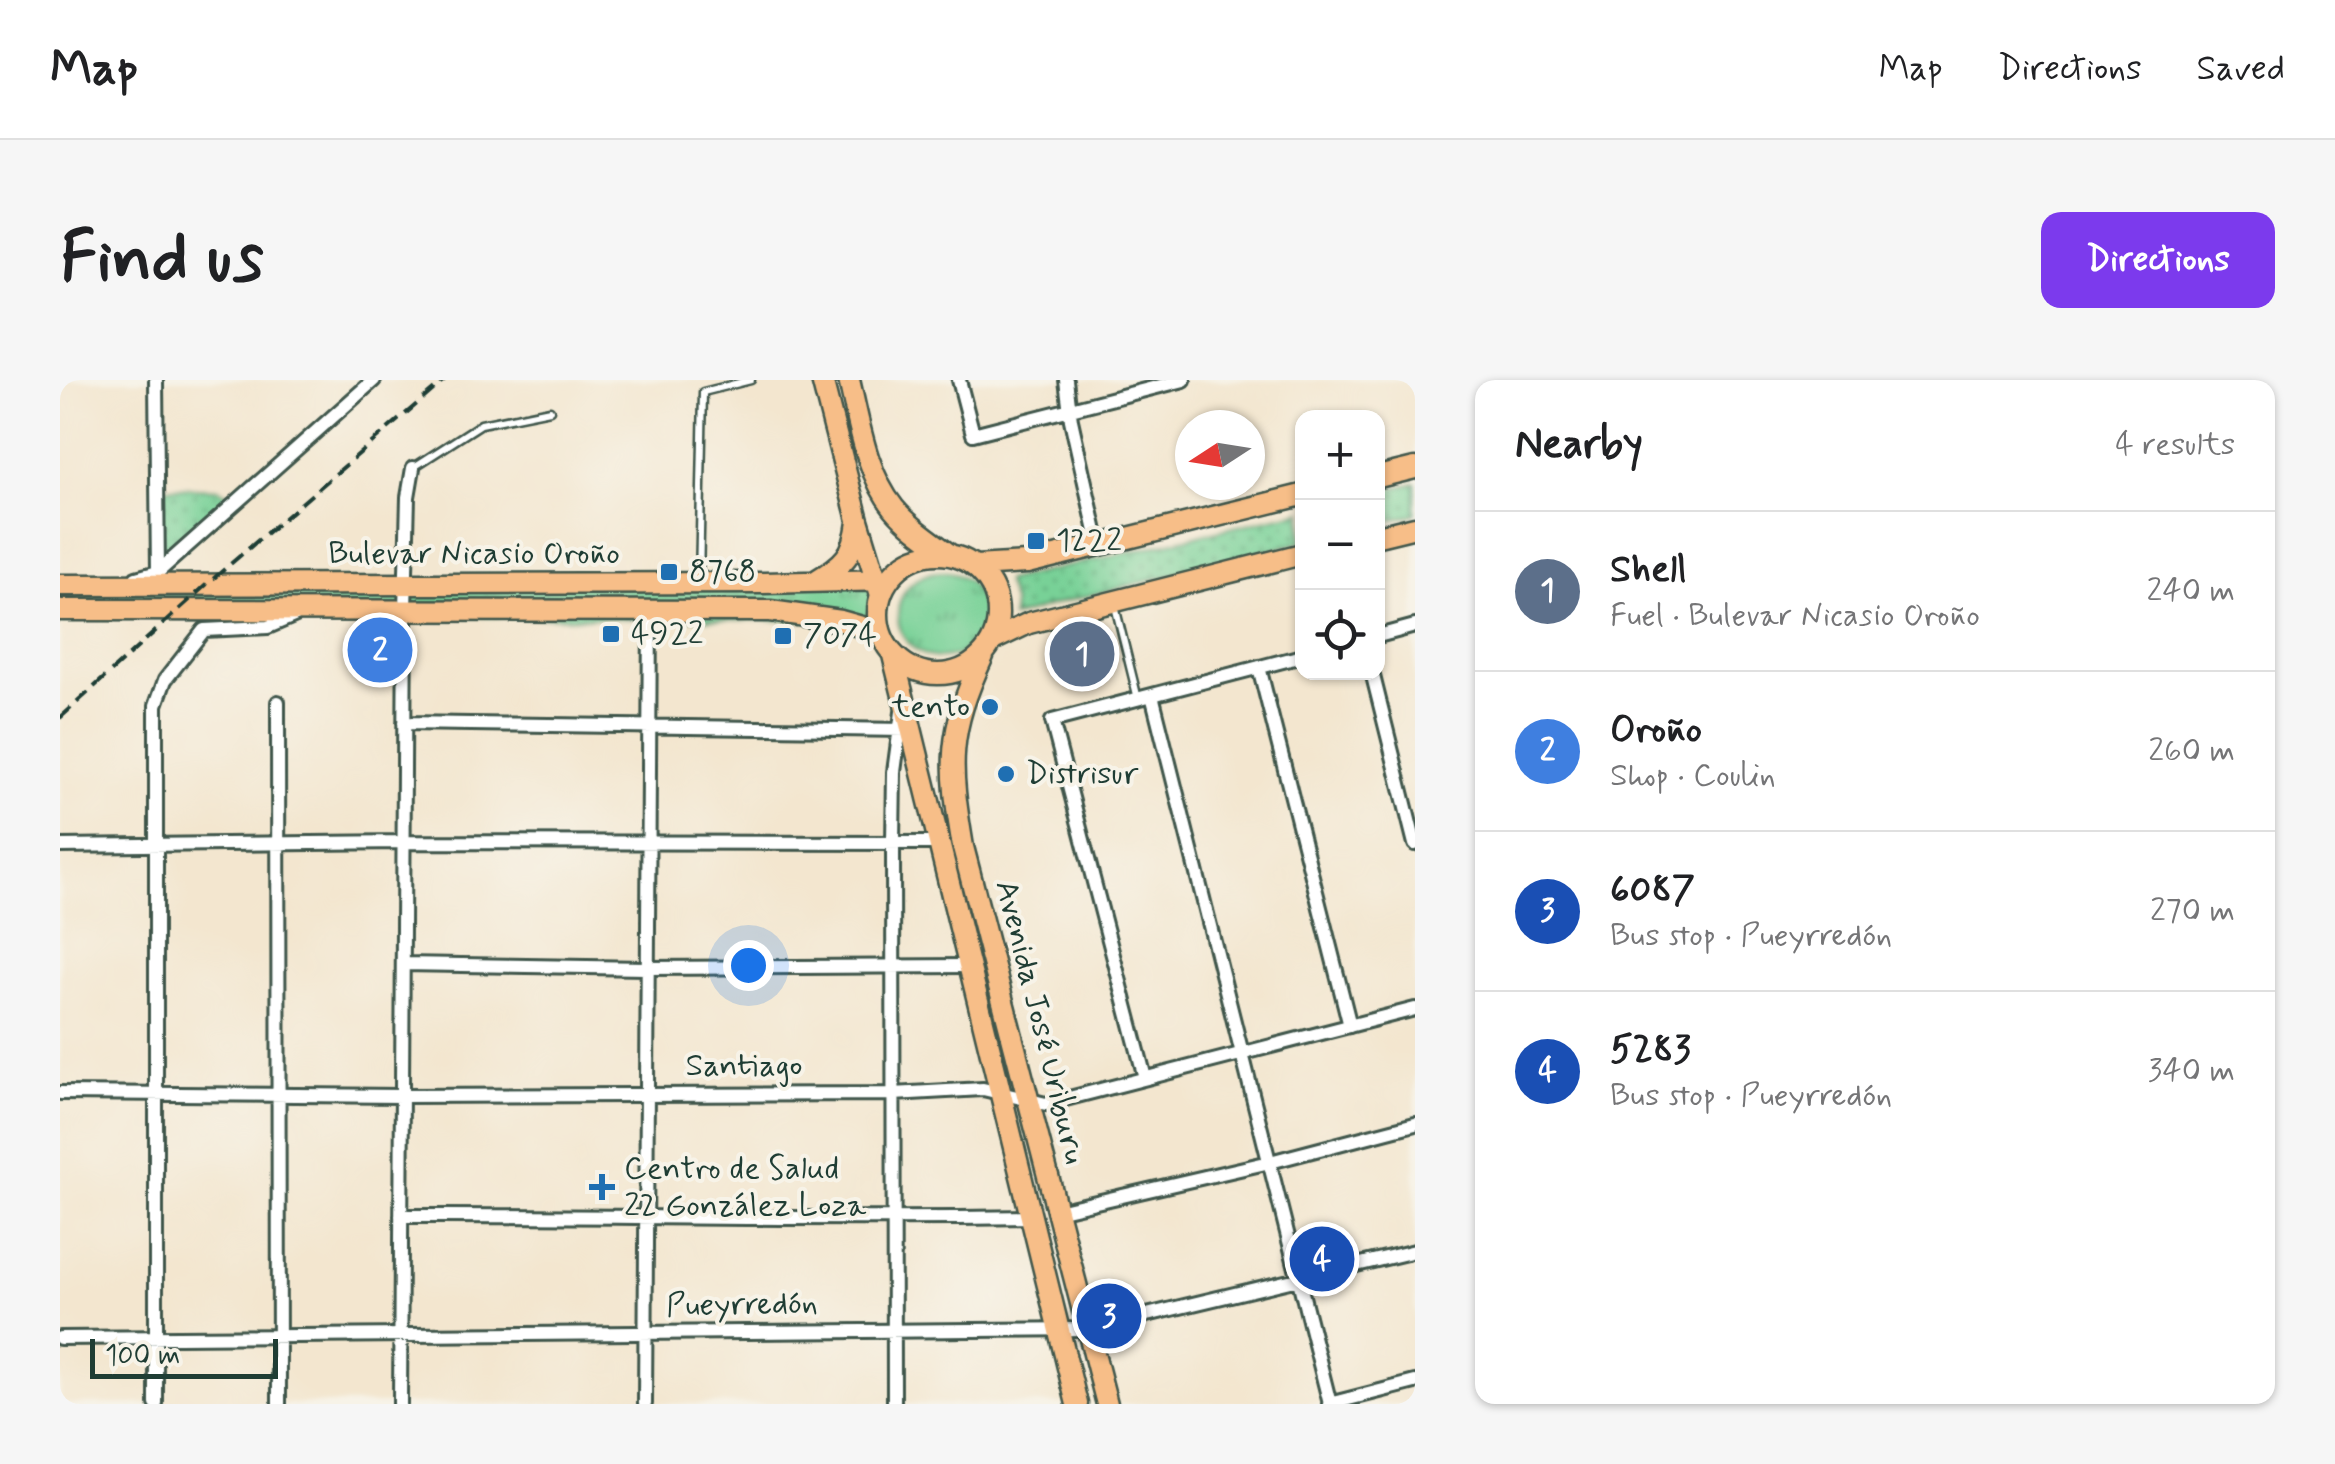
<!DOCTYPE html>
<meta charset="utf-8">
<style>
:root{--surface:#fff;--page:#f6f6f6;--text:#202124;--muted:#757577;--line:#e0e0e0;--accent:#7c3aed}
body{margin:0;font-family:Mynerve,sans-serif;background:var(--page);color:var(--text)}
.controls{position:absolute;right:30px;top:30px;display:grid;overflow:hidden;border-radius:20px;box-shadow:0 2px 8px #0004}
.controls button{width:90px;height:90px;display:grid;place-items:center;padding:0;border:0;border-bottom:2px solid var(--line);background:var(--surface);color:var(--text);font:50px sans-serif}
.compass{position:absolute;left:1115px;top:30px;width:90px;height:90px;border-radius:50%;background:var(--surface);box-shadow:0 2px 8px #0004;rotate:258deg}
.scale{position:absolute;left:30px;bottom:25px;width:188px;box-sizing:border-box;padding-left:10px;border:5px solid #1f3d34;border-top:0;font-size:28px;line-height:35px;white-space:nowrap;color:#1f3d34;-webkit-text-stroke:8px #f7f3e8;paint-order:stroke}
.you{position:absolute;left:688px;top:585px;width:35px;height:35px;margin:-25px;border:8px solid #fff;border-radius:50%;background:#1a73e8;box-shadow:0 0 0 15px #1a73e833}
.badge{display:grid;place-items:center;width:65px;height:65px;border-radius:50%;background:var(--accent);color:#fff;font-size:32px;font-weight:700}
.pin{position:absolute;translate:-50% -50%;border:5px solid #fff;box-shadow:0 2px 10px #0006}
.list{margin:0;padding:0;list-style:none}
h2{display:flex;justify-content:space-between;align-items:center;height:130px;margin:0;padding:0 40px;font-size:42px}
h2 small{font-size:32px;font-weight:400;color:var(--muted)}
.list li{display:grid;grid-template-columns:65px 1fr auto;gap:30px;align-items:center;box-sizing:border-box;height:160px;padding:0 40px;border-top:2px solid var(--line)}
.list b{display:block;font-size:38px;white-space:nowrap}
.list p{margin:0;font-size:32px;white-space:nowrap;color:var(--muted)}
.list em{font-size:32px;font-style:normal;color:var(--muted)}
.icon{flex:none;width:55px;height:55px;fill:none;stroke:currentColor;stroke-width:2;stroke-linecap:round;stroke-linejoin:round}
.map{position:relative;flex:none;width:1355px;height:1024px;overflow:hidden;border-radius:20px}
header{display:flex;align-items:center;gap:60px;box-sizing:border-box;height:140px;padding:0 50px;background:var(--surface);border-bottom:2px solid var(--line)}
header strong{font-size:48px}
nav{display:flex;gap:55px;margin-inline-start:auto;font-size:35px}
.intro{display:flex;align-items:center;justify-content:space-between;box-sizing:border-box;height:240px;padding:0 60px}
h1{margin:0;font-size:70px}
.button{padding:25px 45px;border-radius:20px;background:var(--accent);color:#fff;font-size:35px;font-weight:700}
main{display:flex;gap:60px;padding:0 60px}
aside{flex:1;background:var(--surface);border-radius:20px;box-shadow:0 2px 8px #0004}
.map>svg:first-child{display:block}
.grass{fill:url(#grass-tufts);stroke:#4c8766;stroke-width:2.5}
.park{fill:url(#park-dots);stroke:#4c8766;stroke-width:2.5}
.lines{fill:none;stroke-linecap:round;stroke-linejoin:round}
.service-casing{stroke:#3f564b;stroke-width:11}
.minor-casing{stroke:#3f564b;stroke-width:18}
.primary-casing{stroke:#3f564b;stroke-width:25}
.service{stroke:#fff;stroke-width:6}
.minor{stroke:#fff;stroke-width:12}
.primary{stroke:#f7be88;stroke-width:20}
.rail{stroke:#1f3d34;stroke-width:4;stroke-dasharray:15 8;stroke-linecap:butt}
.poi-dot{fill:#1f6fb2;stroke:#f7f3e8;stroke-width:4}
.labels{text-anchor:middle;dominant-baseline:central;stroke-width:8;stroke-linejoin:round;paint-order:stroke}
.poi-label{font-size:32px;fill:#1f3d34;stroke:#f7f3e8;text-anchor:start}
.street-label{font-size:32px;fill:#1f3d34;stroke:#f7f3e8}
</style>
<header>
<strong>Map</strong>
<nav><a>Map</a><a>Directions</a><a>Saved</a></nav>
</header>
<div class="intro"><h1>Find us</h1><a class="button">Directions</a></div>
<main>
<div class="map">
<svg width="1355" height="1024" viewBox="0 0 1355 1024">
<defs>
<pattern id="grass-tufts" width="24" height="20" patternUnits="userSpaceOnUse" patternTransform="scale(2.5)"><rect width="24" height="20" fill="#78d197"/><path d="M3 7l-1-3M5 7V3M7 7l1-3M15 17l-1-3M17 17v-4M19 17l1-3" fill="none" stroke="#62ab7c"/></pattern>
<pattern id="park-dots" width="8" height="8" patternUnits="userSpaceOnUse" patternTransform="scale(2.5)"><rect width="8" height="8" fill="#78d197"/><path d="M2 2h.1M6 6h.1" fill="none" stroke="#62ab7c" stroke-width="1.8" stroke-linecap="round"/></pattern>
</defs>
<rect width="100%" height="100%" fill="#f7f3e8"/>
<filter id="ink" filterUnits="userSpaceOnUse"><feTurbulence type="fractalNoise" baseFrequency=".01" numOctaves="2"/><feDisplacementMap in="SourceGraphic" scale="20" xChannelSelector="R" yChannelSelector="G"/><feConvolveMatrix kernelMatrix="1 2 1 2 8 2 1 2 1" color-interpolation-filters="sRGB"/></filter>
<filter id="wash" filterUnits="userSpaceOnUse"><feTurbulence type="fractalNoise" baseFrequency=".0048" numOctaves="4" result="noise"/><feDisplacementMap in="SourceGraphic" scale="40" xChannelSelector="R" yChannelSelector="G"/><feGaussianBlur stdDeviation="2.25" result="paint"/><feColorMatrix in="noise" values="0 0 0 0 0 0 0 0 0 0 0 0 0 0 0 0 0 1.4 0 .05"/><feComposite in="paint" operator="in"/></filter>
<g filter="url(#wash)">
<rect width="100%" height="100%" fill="#f3e6cf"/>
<path class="grass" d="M838 235a43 43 0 1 1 86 0a43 43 0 1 1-86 0Z
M816 201C822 218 816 234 820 252L781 241 0 230V205Z"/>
<path class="park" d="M1355 103V134L1318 144V112Z
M101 107 158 109 175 118 112 175 102 167Z
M1242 131V162L1003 222 952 238 953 224 945 201Z"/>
</g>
<g filter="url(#ink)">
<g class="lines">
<g class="service-casing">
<path id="service" d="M354 87 421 44 490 30
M639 201 643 12 691 0
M1055 226 1078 319"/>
</g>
<g class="minor-casing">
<path id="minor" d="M96 0 98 192
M899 0 913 54 1124 0
M1006 0 1011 40 1039 165
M76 198 98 192 314 0
M1318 256 1355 246
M1199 287 1290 646
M1312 292 1355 464
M1092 315 1270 1024
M218 322 219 1024
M344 343 846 350
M0 466 343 462 877 463
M343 584 586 588 908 586
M1085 698 992 341 1242 276
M0 713 342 716 833 714 923 709 986 724 1355 629
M997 831 1210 782 1355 744
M341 836C551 835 761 841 971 837
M0 958 1028 949 1355 871
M96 1024V325L105 300 144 250 208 247 236 235
M340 1024 345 230 348 117 353 88
M585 1024 590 231
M834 1024 833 462 834 392 842 332
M1269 1024 1355 1002"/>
</g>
<g class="primary-casing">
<path id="primary" d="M762 0 798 140 820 212
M789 0C799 42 806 93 834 128 849 146 870 160 889 174
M1318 97 1355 88
M1318 156 1355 147
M818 234a60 60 0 1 1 120 0a60 60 0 1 1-120 0Z
M915 186 967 183 1242 115
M757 200C784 184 794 175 798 142
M0 205 704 203 828 200
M0 230 710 231 781 241 820 252
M933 260 969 243 1242 174
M833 275 1017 1024
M923 276C887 354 889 384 903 467L1047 1024"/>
</g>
<use href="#service" class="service"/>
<use href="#minor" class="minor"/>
<use href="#primary" class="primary"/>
<path class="rail" d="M0 338 146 205 385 0"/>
</g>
</g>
<g class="poi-dot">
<rect x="966" y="151" width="20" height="20" rx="5"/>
<rect x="599" y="182" width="20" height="20" rx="5"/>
<rect x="541" y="244" width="20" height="20" rx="5"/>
<rect x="713" y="246" width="20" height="20" rx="5"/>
<circle cx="930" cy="327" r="10"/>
<circle cx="946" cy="394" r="10"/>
<path d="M537 792h10v10h10v10h-10v10h-10v-10h-10v-10h10z"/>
</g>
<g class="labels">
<g class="poi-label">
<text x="996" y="161">1222</text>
<text x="629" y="192">8768</text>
<text x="571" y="254">4922</text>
<text x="743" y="256">7074</text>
<text x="910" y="327" text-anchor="end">tento</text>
<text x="966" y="394">Distrisur</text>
<text x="564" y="789">Centro de Salud<tspan x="564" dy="37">22 González Loza</tspan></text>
</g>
<g class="street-label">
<text x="414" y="174">Bulevar Nicasio Oroño</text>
<text transform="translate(980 642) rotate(76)">Avenida José Uriburu</text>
<text x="684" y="686">Santiago</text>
<text transform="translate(682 925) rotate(-1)">Pueyrredón</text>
</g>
</g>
</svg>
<div class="controls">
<button>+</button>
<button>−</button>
<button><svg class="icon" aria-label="locate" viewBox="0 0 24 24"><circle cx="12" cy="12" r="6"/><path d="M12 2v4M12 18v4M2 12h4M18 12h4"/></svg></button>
</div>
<svg class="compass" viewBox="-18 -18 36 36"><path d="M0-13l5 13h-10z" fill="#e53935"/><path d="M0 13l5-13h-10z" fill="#757577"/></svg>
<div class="scale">100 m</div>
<div class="you"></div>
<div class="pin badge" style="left:1022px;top:274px;background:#5c6f8a">1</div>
<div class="pin badge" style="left:320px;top:270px;background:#3f7fe0">2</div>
<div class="pin badge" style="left:1049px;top:936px;background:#1a4fb4">3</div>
<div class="pin badge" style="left:1262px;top:879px;background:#1a4fb4">4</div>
</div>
<aside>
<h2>Nearby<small>4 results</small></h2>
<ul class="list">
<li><span class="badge" style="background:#5c6f8a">1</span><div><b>Shell</b><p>Fuel · Bulevar Nicasio Oroño</p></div><em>240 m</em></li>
<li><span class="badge" style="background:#3f7fe0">2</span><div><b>Oroño</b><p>Shop · Coulin</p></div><em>260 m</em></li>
<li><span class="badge" style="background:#1a4fb4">3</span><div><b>6087</b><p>Bus stop · Pueyrredón</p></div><em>270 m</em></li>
<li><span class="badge" style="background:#1a4fb4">4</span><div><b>5283</b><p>Bus stop · Pueyrredón</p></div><em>340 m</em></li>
</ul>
</aside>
</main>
